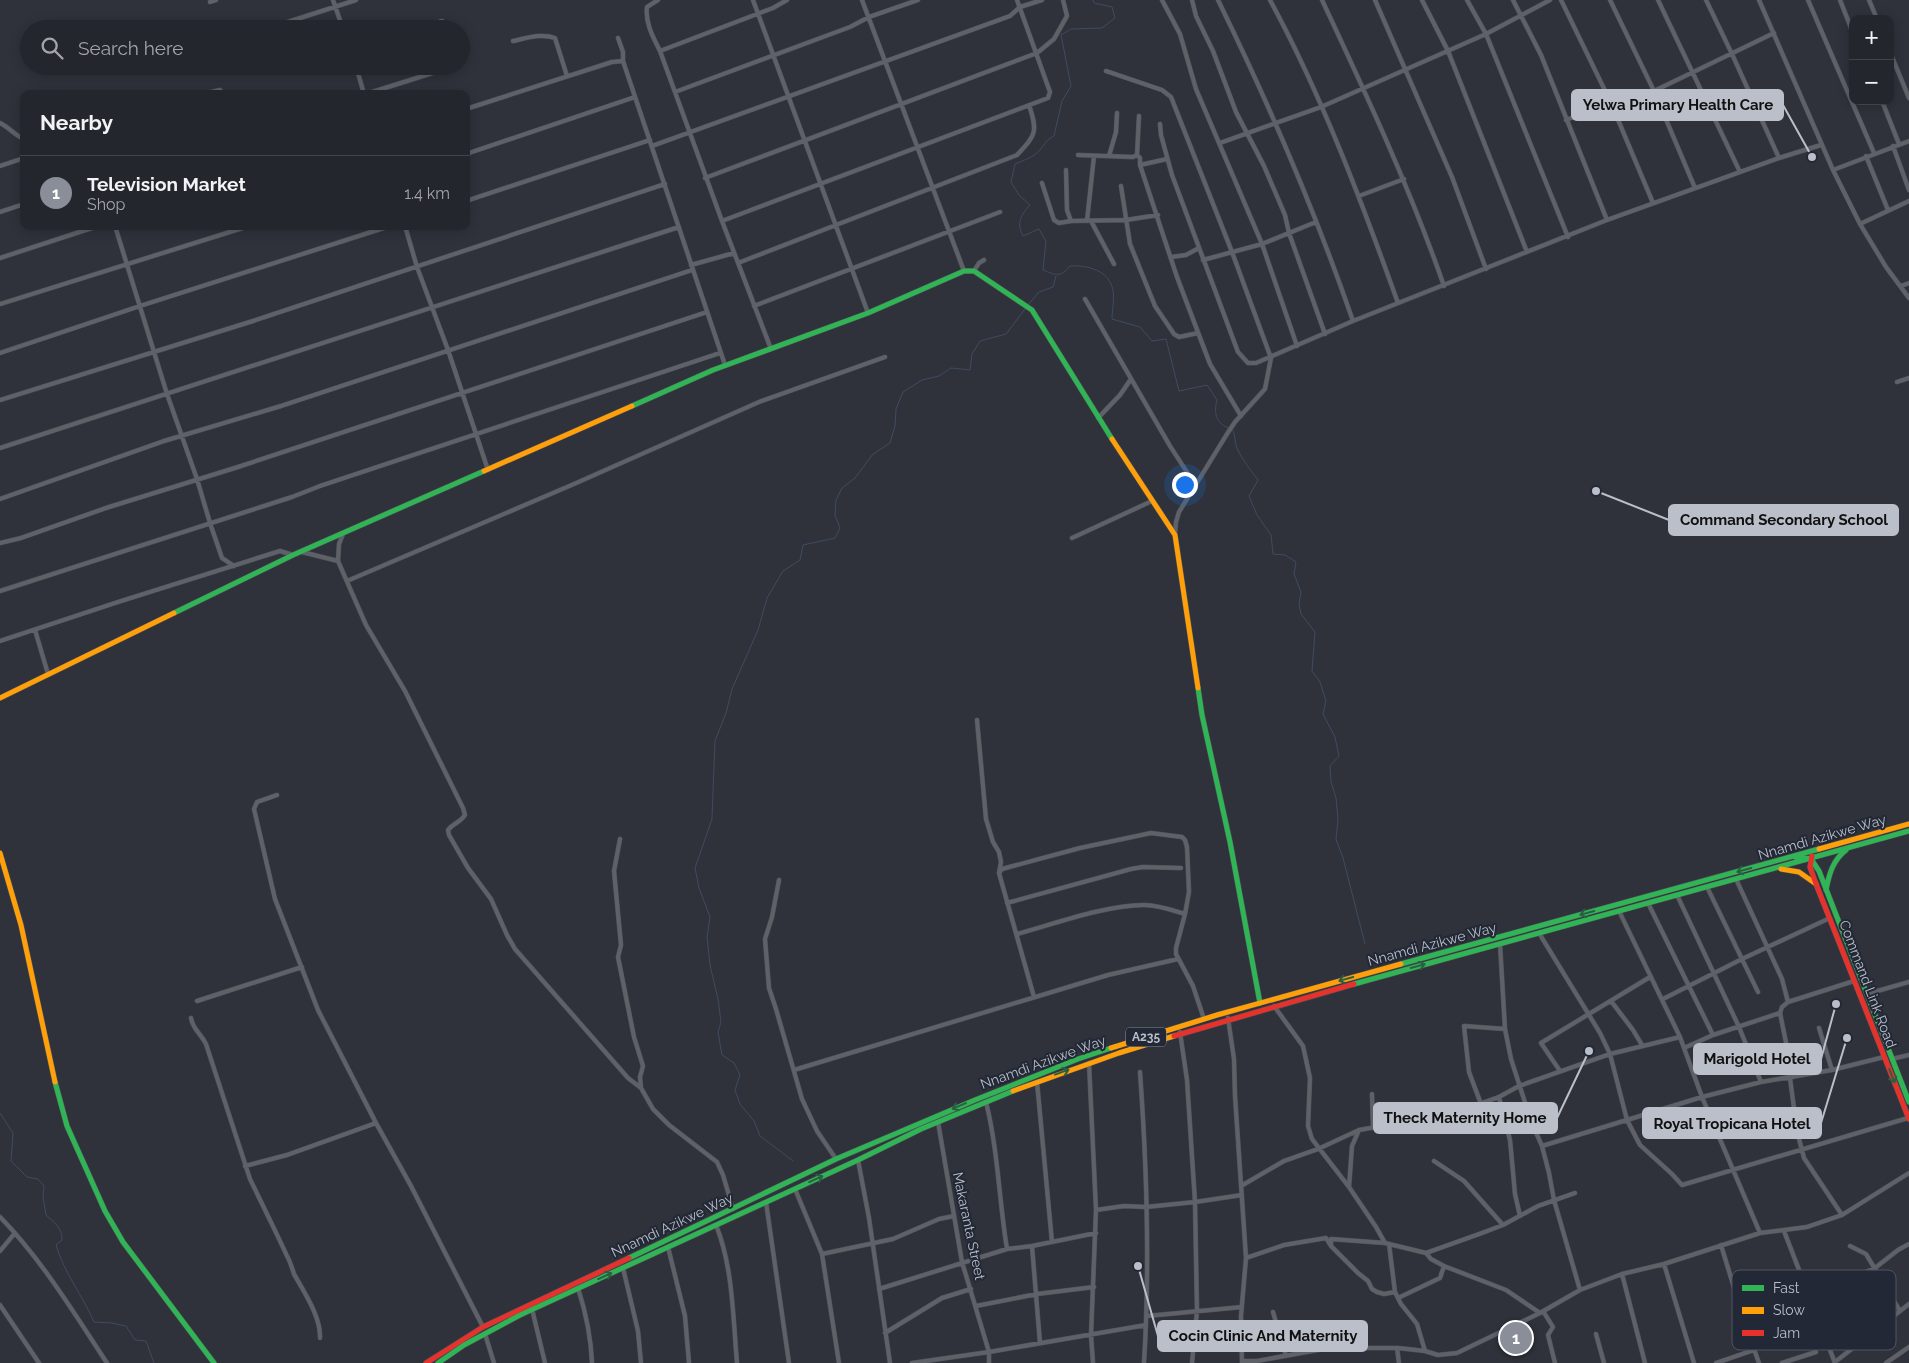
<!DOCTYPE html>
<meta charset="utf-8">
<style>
:root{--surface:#23262c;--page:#2f3238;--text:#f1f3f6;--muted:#a3a5a9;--line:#404348;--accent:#898e98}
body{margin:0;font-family:Raleway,sans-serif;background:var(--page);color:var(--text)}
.controls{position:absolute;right:15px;top:15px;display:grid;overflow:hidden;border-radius:10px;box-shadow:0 2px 12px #0003}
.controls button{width:45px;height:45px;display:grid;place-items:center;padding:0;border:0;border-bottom:1px solid var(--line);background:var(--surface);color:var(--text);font:25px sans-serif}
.you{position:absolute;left:1184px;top:484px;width:18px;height:18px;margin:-12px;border:4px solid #fff;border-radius:50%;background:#1a73e8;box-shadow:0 0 0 8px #1a73e833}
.badge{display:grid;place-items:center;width:32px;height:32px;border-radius:50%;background:var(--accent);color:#fff;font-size:16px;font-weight:700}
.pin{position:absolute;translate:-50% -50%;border:2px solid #fff;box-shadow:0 1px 5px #0006}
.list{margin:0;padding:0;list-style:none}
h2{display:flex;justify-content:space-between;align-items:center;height:65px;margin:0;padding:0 20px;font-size:21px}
h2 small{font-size:16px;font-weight:400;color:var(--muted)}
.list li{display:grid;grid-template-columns:32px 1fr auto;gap:15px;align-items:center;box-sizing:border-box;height:75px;padding:0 20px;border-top:1px solid var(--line)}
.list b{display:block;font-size:19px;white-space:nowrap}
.list p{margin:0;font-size:16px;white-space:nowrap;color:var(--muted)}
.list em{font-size:16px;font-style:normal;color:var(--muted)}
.icon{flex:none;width:28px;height:28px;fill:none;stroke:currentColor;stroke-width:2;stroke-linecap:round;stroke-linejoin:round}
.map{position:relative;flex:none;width:1909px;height:1363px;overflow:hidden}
.search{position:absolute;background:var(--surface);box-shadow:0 2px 12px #0003;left:20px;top:20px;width:450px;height:55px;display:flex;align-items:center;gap:12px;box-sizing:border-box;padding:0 18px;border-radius:28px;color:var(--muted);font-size:19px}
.panel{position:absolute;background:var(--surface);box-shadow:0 2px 12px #0003;left:20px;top:90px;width:450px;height:140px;border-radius:10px}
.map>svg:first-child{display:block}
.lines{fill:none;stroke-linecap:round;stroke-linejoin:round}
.stream{stroke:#3f4b62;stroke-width:1}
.street-casing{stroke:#4c4f55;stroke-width:5}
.fast-casing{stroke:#4c4f55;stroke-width:6}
.slow-casing{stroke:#4c4f55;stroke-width:6}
.jam-casing{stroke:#4c4f55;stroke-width:6}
.street{stroke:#5e6168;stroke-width:4}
.fast{stroke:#30b455;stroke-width:5}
.slow{stroke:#ff9f0a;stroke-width:5}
.jam{stroke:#e5322d;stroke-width:5}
.oneway{stroke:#286042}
.labels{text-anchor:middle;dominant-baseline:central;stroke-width:4;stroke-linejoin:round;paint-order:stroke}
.shield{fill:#222835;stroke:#8c929d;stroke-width:1}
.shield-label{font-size:12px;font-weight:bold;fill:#babfca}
.street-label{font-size:14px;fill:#babfca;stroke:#222835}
.key{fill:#222835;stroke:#505562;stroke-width:1}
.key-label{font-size:14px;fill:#babfca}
.leader{fill:none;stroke:#babfca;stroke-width:2}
.callout-dot{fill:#babfca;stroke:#222835;stroke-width:2}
.callout{fill:#babfca;stroke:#babfca;stroke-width:2}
.callout-label{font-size:15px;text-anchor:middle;font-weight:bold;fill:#111}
</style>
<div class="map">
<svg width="1909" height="1363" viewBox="0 0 1909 1363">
<rect width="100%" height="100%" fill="#2f323a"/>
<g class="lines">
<path class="stream" d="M1093 0 1094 3 1112 7 1115 18 1102 28 1071 29 1061 35 1071 86 1062 101 1054 136C1045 141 1046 143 1040 150 1034 157 1024 160 1015 164L1011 182 1019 195 1030 205C1021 215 1016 223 1023 236L1039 229 1046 241 1043 270C1056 275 1060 278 1070 266 1084 265 1105 269 1111 284 1116 294 1112 309 1112 319L1140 327 1152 341 1166 339 1179 391 1207 385 1217 400C1213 415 1217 425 1232 429 1236 435 1234 442 1237 448 1242 460 1251 470 1258 480L1249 496 1257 515 1271 535 1273 554 1285 555 1296 562 1294 574 1301 592 1299 604 1301 614 1315 632 1312 671 1320 682 1326 701 1323 714 1335 737 1339 756 1330 766 1331 782 1336 798 1338 819 1336 839 1343 858 1365 944
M1028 305 1039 292 1053 287 1056 276
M0 1113 13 1133 11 1161 27 1177 38 1179 44 1186 43 1196 46 1215C54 1222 63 1229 62 1240L56 1245C64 1273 83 1296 94 1322L112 1323 126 1326 135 1340 146 1341 154 1363
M793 1161 760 1136 754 1121 740 1104 735 1090 740 1075 734 1063 722 1055 718 1032 721 1022 718 999 710 965 707 937 710 917 699 888 695 868 712 819 715 741 726 713 732 689 758 630 767 598 783 571 800 560 803 545 835 538 840 528 835 515 836 500 842 488 855 478 873 454 890 443 895 426 896 409 903 392 922 380 939 376 951 368 970 370 972 354 980 341 1006 334 1025 309"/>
<g class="street-casing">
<path id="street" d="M333 0 343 29
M658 0 647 7C645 23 653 37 660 51L722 221 771 349
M753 0 868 313
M862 0 964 271
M1162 0 1180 34 1196 89 1262 244 1297 346
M1192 0 1196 16 1213 51 1236 112 1264 166 1285 215 1289 233 1325 334
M1218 0C1269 104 1315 211 1353 321
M1270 0C1322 96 1361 200 1398 303
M1322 0C1366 94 1410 188 1444 286
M1375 0 1452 177 1486 269
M1422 0 1448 51 1527 252
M1467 0 1486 34 1568 237
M1513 0 1541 55 1607 220
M1561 0 1611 103 1653 203
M1610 0 1654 91 1695 188
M1658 0 1740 172
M1706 0 1732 54 1779 158
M1759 0 1833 170 1860 224 1886 267 1909 298
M1808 0 1874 153
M1840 0 1853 33
M1869 0 1877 19
M210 2 216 0
M266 29 356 0
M418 29 442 21
M618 38 623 52V61L725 365
M513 41C527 38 542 33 555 38L567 76
M660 51 773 8 787 0
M1890 52 1909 98
M356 66 364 94
M287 69 294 66
M129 70 147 66
M1106 71 1162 90 1171 97 1232 252 1271 358 1265 389 1235 422 1227 434 1179 512 1176 522 1175 534
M1654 91 1774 33
M675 92 850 27 869 17 918 0
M203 94 220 90 223 94
M366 94 442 70
M1882 101 1899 144
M466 109 612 62 623 61
M1566 120 1611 103
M0 123C9 127 14 135 24 139
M1160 124 1161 135 1172 175 1238 352 1248 363H1256L1353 321 1607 220 1779 158 1821 145
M1220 143 1321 107 1486 34 1550 0
M652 146 1010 16 1020 7 1042 0
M1893 146 1909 190
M466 154 635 97
M1078 155 1133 157 1137 155 1140 158V165L1177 277 1210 364 1241 416
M1137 155 1139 116
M1109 156 1116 132 1117 113
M1866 156 1888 210
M1140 165 1167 159
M0 166 24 158
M1066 170 1067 210 1071 221 1126 220 1158 215
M1833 170 1909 141
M705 178 1037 53 1054 39 1067 16 1063 0
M1042 183 1054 220 1059 223 1071 221
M1121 186 1130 244 1155 306 1174 334 1179 337 1198 333
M1359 196 1404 179
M466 201 650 140
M0 212 24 204
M722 221 1048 98 1050 92 1017 0
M1087 221 1094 156
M1091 221 1114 264
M1860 224 1909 201
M115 226 167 394 197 479 210 523 222 558 234 566
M405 226 417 267 448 350 488 470
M1171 257 1186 255 1199 248
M0 258 98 226
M1203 260 1262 244 1316 222
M738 263 1017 155C1036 135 1038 132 1029 105
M691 265 734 253
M974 271 979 263 984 260
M1901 286 1909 283
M1085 299 1170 446 1196 486
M0 304 249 226
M754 306 1000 212
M0 353 140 306 390 226
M1897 382 1909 378
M0 400 253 321 665 184
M1098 418 1120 395 1131 379
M0 448 679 227
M0 499 164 441 281 406 692 270
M343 534 339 544 338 561 366 625 405 691 463 808 465 815C460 823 453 823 448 830L449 835 468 868 491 899 507 935 515 949 628 1078 641 1088 653 1109 669 1125 717 1162 723 1175 733 1209
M1072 538 1152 501
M0 543 21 538 106 508 238 467 707 312
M302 552 338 561
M347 581 574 484 759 402 885 357
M0 591 292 497 320 486 720 353
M35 630 48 674
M0 641 118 602 280 551 293 555
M977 720 986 819 993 842 999 852 1001 862 999 873 1034 997
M277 795 257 802 254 809 275 899 318 1010 376 1123 411 1186 483 1327
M620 839 614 871 621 945 618 957 634 1037 643 1066 640 1077 641 1088
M999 873 1002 869 1080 848 1151 833 1182 837 1185 840 1187 847 1189 892 1185 914 1176 948V954L1193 986 1204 1019
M1736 879 1782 979 1788 1002
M779 880 772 917 765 939 769 988 776 1009 802 1099 817 1131 836 1159
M1707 887 1758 992
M1677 895 1739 1027 1761 1082
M1007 903 1131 869 1143 867 1181 868
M1648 903 1713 1035
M1619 911 1680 1037 1702 1097 1760 1233
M1539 933 1600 1033 1610 1054 1627 1120 1640 1145 1672 1174 1682 1185 1908 1118
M1017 934C1054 924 1106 905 1144 905 1158 905 1172 910 1185 914
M1500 944 1505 1029 1511 1059 1531 1121 1542 1146 1549 1173 1554 1200 1580 1290
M1867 994 1909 982
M1663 999 1742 959 1830 918
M197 1001 302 967
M1611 1001 1633 1030 1642 1045
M1274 1006 1303 1046 1310 1078 1308 1126 1312 1139 1349 1187 1376 1227 1385 1243
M191 1018C193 1030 200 1032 206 1044L250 1179C262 1204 275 1230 287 1256 290 1261 292 1268 294 1274 304 1292 321 1317 320 1338
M1228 1018 1234 1059 1235 1096 1246 1258 1241 1316 1242 1363
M1819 1028 1832 1070
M1180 1032 1187 1080 1195 1202 1197 1311 1192 1363
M1684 1048 1713 1035 1780 1013
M1892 1059 1909 1055
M1089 1063 1096 1210 1091 1335 1093 1363
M794 1070 1108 975 1178 959
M1560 1071 1541 1043 1650 977
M1140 1072C1147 1169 1150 1266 1144 1363
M1793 1077 1780 1013 1782 1007 1788 1002 1854 981
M1790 1078 1797 1131 1804 1158 1842 1215
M1037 1082 1052 1242
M1372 1094 1373 1127
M1499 1097 1510 1140 1515 1194 1520 1216
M986 1102C998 1150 999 1200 1007 1249
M1481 1104 1469 1072 1464 1026 1505 1029
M938 1122 962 1262 989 1352V1363
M1542 1146 1702 1097 1761 1082 1832 1070 1884 1057
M858 1160 869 1218 890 1363
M1434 1161 1464 1181 1503 1225
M245 1166 287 1155 376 1123
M1241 1186 1284 1161 1318 1149 1359 1130 1451 1114 1499 1097 1519 1086 1610 1054 1680 1037
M1349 1187 1352 1146 1359 1130
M795 1189 822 1254 839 1363
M766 1202 789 1363
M1096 1210 1124 1206 1146 1207 1195 1202 1242 1195
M0 1217C42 1260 74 1313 107 1363
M716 1225C733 1267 733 1318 737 1363
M1784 1231 1835 1363
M1389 1244 1395 1292 1401 1304 1417 1324 1425 1351
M1721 1245 1746 1327 1759 1363
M1032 1246 1040 1343
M1331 1246 1358 1273 1368 1281 1372 1289 1377 1292 1384 1294 1395 1292
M1850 1246 1866 1254 1900 1311
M668 1247 685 1316 689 1363
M0 1251 15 1233
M1426 1253 1482 1233 1503 1225 1538 1206 1575 1193
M822 1254 893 1239 939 1219 954 1216
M1246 1258 1284 1245 1326 1238 1331 1246V1239L1385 1243 1426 1253 1431 1259 1444 1266 1506 1290 1540 1313
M1664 1264 1694 1363
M623 1268 638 1331 641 1363
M1622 1274 1645 1363
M578 1288C586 1313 591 1337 592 1363
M879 1289 1007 1249 1032 1246 1096 1233
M1808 1297 1875 1268 1898 1250 1909 1244
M1398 1298 1440 1278 1444 1266
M0 1305 39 1363
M976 1306 1037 1294 1094 1287
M532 1309 545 1363
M1543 1311 1553 1327 1548 1335 1555 1363
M1273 1312 1286 1356
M1147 1316 1242 1307
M1746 1327 1799 1310
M885 1333 942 1298 971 1289
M485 1334 494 1363
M1596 1334 1604 1363
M1397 1348 1399 1363
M1242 1361H1257L1329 1348H1398L1425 1351 1438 1355 1457 1353 1540 1313 1580 1290 1622 1274 1664 1264 1760 1233 1807 1227 1842 1215 1909 1173
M1835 1362 1909 1304
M912 1363 989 1352 1146 1325
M1716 1363 1754 1350
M1782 1363 1816 1352
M1886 1363 1909 1347"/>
</g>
<g class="fast-casing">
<path id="fast" d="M632 406 713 370 868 313 964 271H974L1032 310 1112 439
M174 613 293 555 484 471
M1198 688 1202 715 1230 842 1260 1003
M1795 857 1811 859 1819 871 1909 1102
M1826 890C1829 874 1833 860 1846 850
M1401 964 1819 849
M1354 984 1909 831
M55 1082 67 1126 105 1211 123 1242 214 1363
M629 1258 836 1159 975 1100 1078 1059 1111 1048
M438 1363 464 1345 520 1315 858 1160 921 1129 1013 1091"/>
</g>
<g class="slow-casing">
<path id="slow" d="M1112 439 1175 535 1198 688
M484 471 632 406
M0 698 174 613
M1819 849 1909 824
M0 853 21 925 55 1082
M1781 869 1799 872 1816 884
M1111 1048 1217 1015 1401 964
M1013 1091 1119 1053 1174 1036"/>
</g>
<g class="jam-casing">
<path id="jam" d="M1812 856 1810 867 1816 884 1909 1119
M1174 1036 1354 984
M426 1363 483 1327 629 1258"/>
</g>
<use href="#street" class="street"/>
<use href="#fast" class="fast"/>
<use href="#slow" class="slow"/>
<use href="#jam" class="jam"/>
</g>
<defs><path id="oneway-shaft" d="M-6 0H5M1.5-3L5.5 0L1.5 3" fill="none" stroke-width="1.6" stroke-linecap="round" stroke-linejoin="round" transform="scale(1.25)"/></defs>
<g class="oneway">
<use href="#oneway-shaft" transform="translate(1744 870) rotate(165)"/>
<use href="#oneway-shaft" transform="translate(1587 913) rotate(165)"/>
<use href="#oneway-shaft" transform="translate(1418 966) rotate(-15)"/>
<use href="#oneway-shaft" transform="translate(1346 979) rotate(165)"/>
<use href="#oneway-shaft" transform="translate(1062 1072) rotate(-20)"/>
<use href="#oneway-shaft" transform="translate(1892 1076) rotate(69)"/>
<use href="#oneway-shaft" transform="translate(959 1106) rotate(157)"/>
<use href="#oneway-shaft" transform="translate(816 1179) rotate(-24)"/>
<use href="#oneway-shaft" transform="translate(605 1276) rotate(-24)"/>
</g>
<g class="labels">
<rect class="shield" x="1126" y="1027.5" width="40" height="19" rx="4"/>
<g class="shield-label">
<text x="1146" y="1037">A235</text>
</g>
<g class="street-label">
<text transform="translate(1822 837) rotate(-16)">Nnamdi Azikwe Way</text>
<text transform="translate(1432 944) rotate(-15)">Nnamdi Azikwe Way</text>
<text transform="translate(1868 984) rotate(69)">Command Link Road</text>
<text transform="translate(1043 1062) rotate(-20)">Nnamdi Azikwe Way</text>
<text transform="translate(672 1225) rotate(-25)">Nnamdi Azikwe Way</text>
<text transform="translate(969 1226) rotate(78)">Makaranta Street</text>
</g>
</g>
<rect x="1732" y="1270" width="164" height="80" rx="8" class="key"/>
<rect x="1742" y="1285" width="22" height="6" fill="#30b455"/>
<rect x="1742" y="1307" width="22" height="7" fill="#ff9f0a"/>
<rect x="1742" y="1330" width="22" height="6" fill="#e5322d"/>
<g class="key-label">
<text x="1773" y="1293">Fast</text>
<text x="1773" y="1315">Slow</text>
<text x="1773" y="1338">Jam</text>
</g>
<path class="leader" d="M1812 157L1783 105M1596 491L1669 520M1836 1004L1821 1059M1589 1051L1557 1118M1847 1038L1821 1123M1138 1266L1158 1336"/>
<g class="callout-dot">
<circle cx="1812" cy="157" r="5"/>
<circle cx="1596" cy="491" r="5"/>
<circle cx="1836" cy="1004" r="5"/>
<circle cx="1589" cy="1051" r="5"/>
<circle cx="1847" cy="1038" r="5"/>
<circle cx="1138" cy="1266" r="5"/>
</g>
<g class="callout">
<rect x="1572" y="90" width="211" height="30" rx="5"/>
<rect x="1669" y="505" width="229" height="30" rx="5"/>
<rect x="1694" y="1044" width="127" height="30" rx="5"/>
<rect x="1374" y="1103" width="183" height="30" rx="5"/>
<rect x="1643" y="1108" width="178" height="30" rx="5"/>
<rect x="1158" y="1321" width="209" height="30" rx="5"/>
</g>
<g class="callout-label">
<text x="1678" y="110">Yelwa Primary Health Care</text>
<text x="1784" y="525">Command Secondary School</text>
<text x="1757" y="1064">Marigold Hotel</text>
<text x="1465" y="1123">Theck Maternity Home</text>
<text x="1732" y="1129">Royal Tropicana Hotel</text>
<text x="1263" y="1341">Cocin Clinic And Maternity</text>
</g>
</svg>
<div class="controls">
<button>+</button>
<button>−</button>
</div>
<div class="you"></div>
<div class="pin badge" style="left:1516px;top:1338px">1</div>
<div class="search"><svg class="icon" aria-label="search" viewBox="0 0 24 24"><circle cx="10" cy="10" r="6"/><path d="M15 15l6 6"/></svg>Search here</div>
<section class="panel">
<h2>Nearby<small></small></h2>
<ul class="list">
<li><span class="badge">1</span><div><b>Television Market</b><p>Shop</p></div><em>1.4 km</em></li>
</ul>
</section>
</div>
